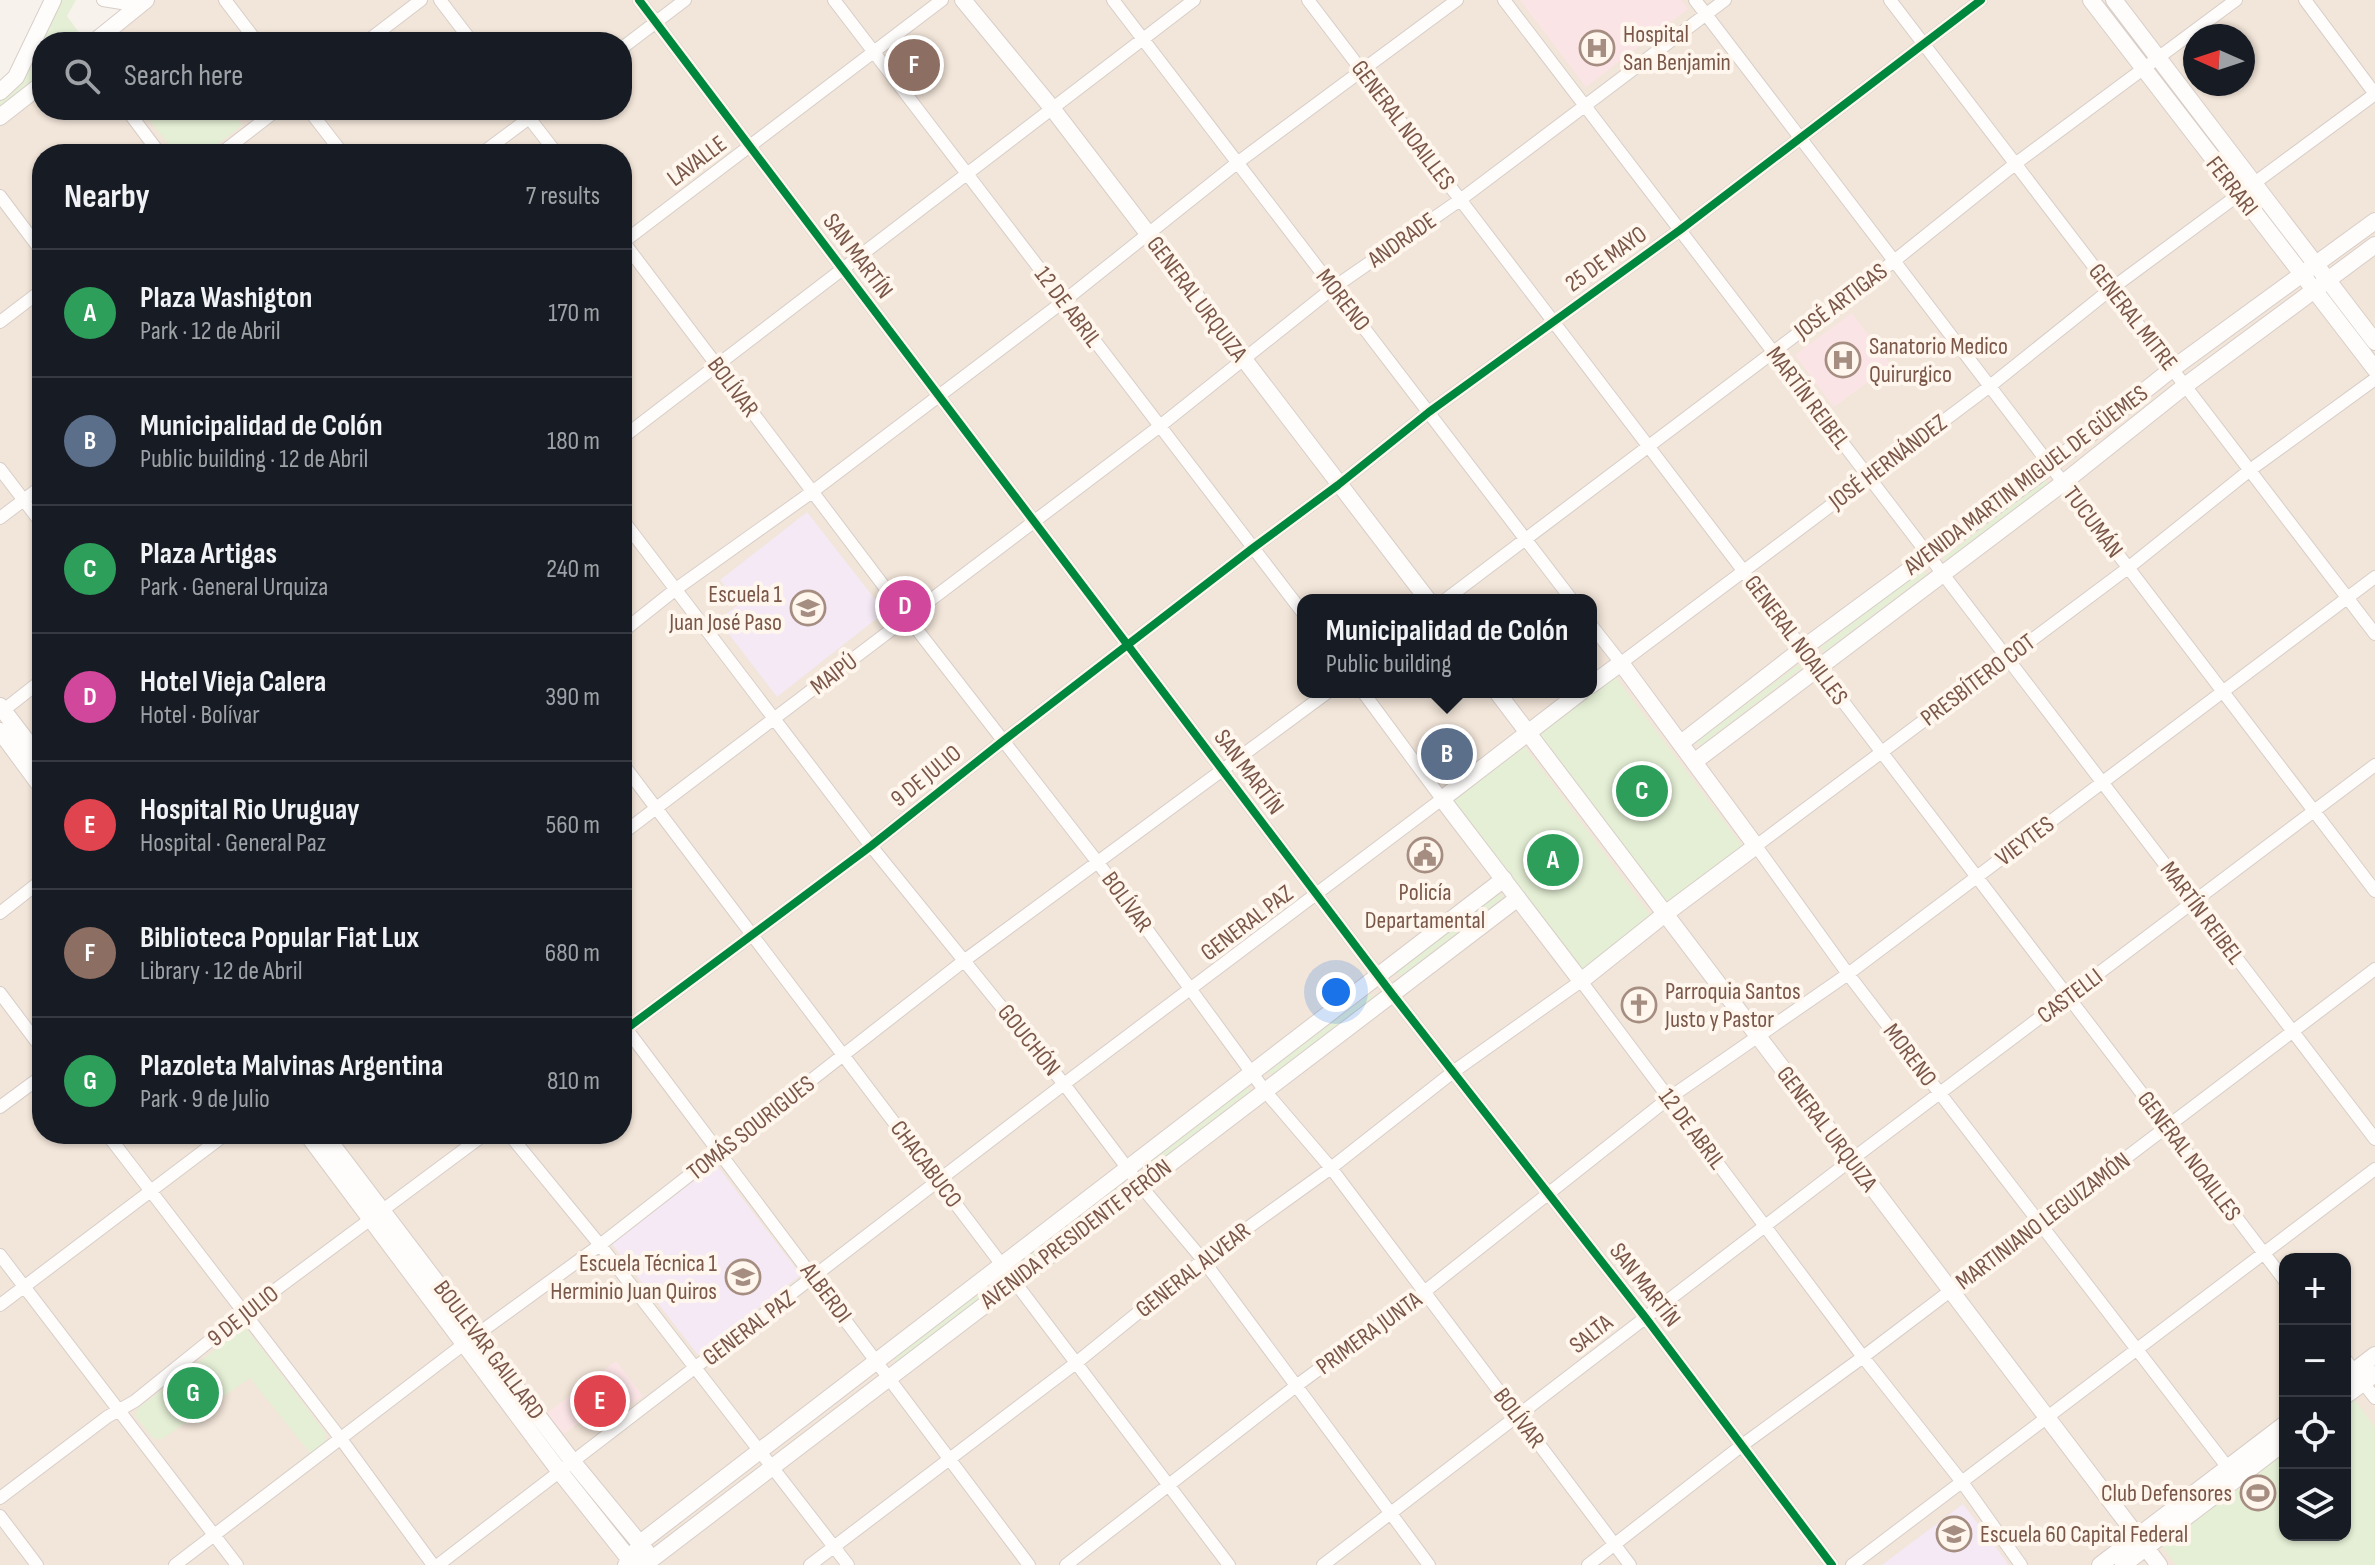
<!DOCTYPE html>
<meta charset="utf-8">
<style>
:root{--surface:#171b24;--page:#242831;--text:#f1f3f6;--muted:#9ea1a6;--line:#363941;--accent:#1a73e8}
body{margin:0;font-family:"Sofia Sans Condensed",sans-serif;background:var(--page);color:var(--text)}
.controls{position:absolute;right:24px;bottom:24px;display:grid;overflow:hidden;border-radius:16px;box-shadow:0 2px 6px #0004}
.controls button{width:72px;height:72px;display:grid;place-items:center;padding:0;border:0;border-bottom:2px solid var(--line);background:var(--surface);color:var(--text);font:40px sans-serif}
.compass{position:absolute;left:2183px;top:24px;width:72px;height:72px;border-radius:50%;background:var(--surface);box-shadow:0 2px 6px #0004;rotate:273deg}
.you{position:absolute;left:1336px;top:992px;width:28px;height:28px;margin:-20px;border:6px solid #fff;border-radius:50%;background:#1a73e8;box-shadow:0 0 0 12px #1a73e833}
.badge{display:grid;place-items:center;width:52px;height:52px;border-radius:50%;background:var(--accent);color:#fff;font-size:26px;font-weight:700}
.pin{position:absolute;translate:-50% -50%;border:4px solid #fff;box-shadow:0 2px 8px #0006}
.popup{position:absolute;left:1297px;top:594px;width:300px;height:104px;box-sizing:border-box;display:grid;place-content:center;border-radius:16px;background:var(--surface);filter:drop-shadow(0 2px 6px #0005);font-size:26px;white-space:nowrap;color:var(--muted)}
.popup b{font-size:30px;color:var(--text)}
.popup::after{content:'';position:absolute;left:50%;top:100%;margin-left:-16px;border:16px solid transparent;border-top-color:var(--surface)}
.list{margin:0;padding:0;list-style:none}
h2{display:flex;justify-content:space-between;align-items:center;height:104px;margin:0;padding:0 32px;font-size:34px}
h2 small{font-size:26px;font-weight:400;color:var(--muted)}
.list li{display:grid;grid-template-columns:52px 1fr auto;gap:24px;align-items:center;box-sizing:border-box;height:128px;padding:0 32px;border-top:2px solid var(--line)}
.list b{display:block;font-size:30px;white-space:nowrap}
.list p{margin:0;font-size:26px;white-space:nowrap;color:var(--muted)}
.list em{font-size:26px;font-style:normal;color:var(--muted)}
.icon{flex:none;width:44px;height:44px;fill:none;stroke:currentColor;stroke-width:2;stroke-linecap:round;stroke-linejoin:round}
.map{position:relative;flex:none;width:2375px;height:1565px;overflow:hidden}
.search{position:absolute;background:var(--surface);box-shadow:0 2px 6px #0004;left:32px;top:32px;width:600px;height:88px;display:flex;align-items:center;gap:20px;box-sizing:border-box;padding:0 28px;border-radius:32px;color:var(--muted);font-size:30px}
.panel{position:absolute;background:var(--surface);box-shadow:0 2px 6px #0004;left:32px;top:144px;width:600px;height:1000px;border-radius:32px}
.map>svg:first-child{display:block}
.residential{fill:#f2e5d9;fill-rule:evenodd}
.education{fill:#f4e9f4}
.medical{fill:#fbe4e5}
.green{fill:#e5efd5}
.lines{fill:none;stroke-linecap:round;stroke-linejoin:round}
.street-casing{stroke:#d7cec8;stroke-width:14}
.secondary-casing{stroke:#d8cec8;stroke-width:18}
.street{stroke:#fefdfc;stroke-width:12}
.secondary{stroke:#fefdfc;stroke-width:16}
.cycleway-casing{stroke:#fff7ee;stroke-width:13}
.cycleway{stroke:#00873e;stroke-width:8}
.labels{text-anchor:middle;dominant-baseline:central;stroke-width:8;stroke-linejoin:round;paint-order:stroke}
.poi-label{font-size:24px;fill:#7a5748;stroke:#fff7ee;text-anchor:start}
.street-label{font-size:24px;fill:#7a5748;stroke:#fff7ee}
</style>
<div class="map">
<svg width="2375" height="1565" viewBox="0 0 2375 1565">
<rect width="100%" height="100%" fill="#f8f2ec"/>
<path class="residential" d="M146 0H2375V1565H0V117L42 84V110H622V42H94ZM2195 36H2243V84H2195ZM42 154H622V1134H42ZM1303 600H1591V692H1303ZM2285 1259H2345V1535H2285Z"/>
<path class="education" d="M807 512 885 612 777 697 718 620 739 604 720 580Z
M716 1164 801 1275 698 1355 612 1244Z
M1963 1504 2009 1565H1882Z"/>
<path class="medical" d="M1520 0H1681L1688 9 1586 87Z
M1852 313 1891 365 1834 407 1795 355Z
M616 1361 643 1396 612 1419 601 1406 564 1434 547 1413Z"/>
<path class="green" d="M58 0H76L67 16 85 41 42 42V74L0 106V95Z
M141 110H230L242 125 206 154H177Z
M2045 480 2048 484 1946 562 1943 558Z
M1923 569 1927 574 1824 652 1821 647Z
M1799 664 1802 668 1700 746 1696 742Z
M1614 675 1744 848 1667 905 1540 734Z
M1525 747 1654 920 1583 972 1450 801Z
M1500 893 1503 898 1401 976 1397 971Z
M1370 994 1374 998 1272 1076 1268 1071Z
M1247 1087 1251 1091 1148 1170 1145 1165Z
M1121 1183 1125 1188 1022 1266 1019 1261Z
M995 1279 999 1284 897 1362 893 1357Z
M245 1327 325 1432 326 1441 311 1454 250 1378 162 1439H154L136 1417 137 1409Z
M2354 1399 2375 1427V1565H2176L2162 1546 2285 1452V1535H2345V1406Z"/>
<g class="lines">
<g class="street-casing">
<path id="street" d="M103 0 140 6
M225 0 257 42
M440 0 472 42
M639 0 1392 994 1645 1317 1832 1565
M834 0 1303 613
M1113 0 1572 600
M1308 0 2285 1281
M1504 0 2375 1139
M1695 0 2375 891
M1890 0 2375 634
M2305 0 2375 94
M366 42 421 0
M622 48 685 0
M127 110 160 154
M309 110 343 154
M523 110 557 154
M220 154 277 110
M481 154 540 110
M0 196 42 252
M622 240 908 618 1099 864 1265 1091 1331 1168 1630 1565
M622 243 942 0
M0 322 42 290
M622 438 1194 0
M0 469 42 524
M0 518 42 486
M622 519 871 846 1064 1084 1140 1185 1203 1260 1429 1565
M1445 600 1894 261 2015 164 2236 0
M1591 625 1621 663 1990 386 2111 289 2375 94
M622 632 676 589 812 492 1064 301 1237 163 1457 0
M0 713 42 680
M622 763 1229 1565
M622 834 1160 426 1333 288 1460 200 1725 0
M0 913 42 880
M0 993 42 1049
M622 1023 1029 1565
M622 1032 871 846 1003 741 1253 548 1338 485 1429 412 1680 230 1981 0
M0 1107 42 1076
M107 1134 341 1439 433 1565
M509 1134 600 1245 848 1565
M0 1255 237 1565
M0 1305 226 1134
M2345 1359 2375 1398
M2232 1473 1848 974 1756 846 2128 568 2250 470 2375 379
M0 1498 107 1417 135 1401 243 1314 485 1134
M0 1516 37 1565
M175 1565 464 1344 600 1245 965 960 1328 692
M438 1565 1064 1084 1442 799 1363 692
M810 1565 1076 1363 1203 1260 1331 1168 1453 1072 1581 981 1863 1357 1962 1482 2021 1565
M1066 1565 1296 1386 1424 1292 1669 1098 1848 974 2375 577
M1323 1565 1851 1160 2375 765
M1588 1565 1741 1446 1863 1357 2375 969
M1852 1565 2375 1169"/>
</g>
<g class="secondary-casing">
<path id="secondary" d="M963 0 1052 108 1428 600
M2091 0 2375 369
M2114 0 2375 342
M94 42 146 0
M0 92 16 77 53 0
M0 117 42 84
M1497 692 2159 1565
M1581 692 1442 799 1581 981 1665 914 1756 846 1621 663 1591 685
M0 706 42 761
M0 731 42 788
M1681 743 1802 649 2050 466 2172 369 2375 221
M1694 762 2063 483 2186 385 2375 245
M307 1134 560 1472 634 1565
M324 1134 573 1462 646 1551
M2345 1378 2375 1355
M2345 1396 2375 1374
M631 1561 652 1559 1518 898
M626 1565 631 1561 640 1543 1504 879
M2100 1565 2285 1424
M2123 1565 2285 1442"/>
</g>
<use href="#street" class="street"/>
<use href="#secondary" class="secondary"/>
<g class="cycleway-casing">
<path id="cycleway" d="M639 0 1392 994 1645 1317 1832 1565
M622 1032 871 846 1003 741 1253 548 1338 485 1429 412 1680 230 1981 0"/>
</g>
<use href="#cycleway" class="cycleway"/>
</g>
<defs>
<g id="hospital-ring" transform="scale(1.8)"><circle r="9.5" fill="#fff7ee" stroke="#a68d81" stroke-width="1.5"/><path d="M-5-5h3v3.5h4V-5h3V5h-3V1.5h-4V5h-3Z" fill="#a68d81"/></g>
<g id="school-ring" transform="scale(1.8)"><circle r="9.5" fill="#fff7ee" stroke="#a68d81" stroke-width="1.5"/><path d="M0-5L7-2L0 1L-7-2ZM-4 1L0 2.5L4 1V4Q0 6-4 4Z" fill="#a68d81"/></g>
<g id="civic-ring" transform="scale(1.8)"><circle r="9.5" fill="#fff7ee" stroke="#a68d81" stroke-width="1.5"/><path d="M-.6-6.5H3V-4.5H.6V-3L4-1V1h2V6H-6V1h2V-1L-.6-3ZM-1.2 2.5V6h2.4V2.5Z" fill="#a68d81"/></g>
<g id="church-ring" transform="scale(1.8)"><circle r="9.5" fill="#fff7ee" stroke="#a68d81" stroke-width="1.5"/><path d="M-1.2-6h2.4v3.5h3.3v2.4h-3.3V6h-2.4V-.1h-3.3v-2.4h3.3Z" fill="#a68d81"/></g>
<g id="stadium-ring" transform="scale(1.8)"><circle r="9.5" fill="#fff7ee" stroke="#a68d81" stroke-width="1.5"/><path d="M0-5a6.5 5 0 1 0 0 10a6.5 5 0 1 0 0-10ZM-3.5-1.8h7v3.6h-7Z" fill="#a68d81"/></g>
</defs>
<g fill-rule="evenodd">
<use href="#hospital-ring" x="1597" y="48"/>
<use href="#hospital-ring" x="1843" y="360"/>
<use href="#school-ring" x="808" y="608"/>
<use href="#civic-ring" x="1425" y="855"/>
<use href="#church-ring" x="1639" y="1005"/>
<use href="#school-ring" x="743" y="1277"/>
<use href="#stadium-ring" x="2258" y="1493"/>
<use href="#school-ring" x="1954" y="1534"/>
</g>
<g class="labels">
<g class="poi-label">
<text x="1623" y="34">Hospital<tspan x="1623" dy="28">San Benjamin</tspan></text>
<text x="1869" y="346">Sanatorio Medico<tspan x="1869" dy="28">Quirurgico</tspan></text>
<text x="782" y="594" text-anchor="end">Escuela 1<tspan x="782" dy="28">Juan José Paso</tspan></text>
<text x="1425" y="892" text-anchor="middle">Policía<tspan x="1425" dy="28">Departamental</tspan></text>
<text x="1665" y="991">Parroquia Santos<tspan x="1665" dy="28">Justo y Pastor</tspan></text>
<text x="717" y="1263" text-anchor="end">Escuela Técnica 1<tspan x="717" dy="28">Herminio Juan Quiros</tspan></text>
<text x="2232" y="1493" text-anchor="end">Club Defensores</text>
<text x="1980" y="1534">Escuela 60 Capital Federal</text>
</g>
<g class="street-label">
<text transform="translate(1403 125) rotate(53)">GENERAL NOAILLES</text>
<text transform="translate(697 161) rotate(-37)">LAVALLE</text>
<text transform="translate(2232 186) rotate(52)">FERRARI</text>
<text transform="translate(1402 240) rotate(-35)">ANDRADE</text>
<text transform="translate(858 256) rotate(53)">SAN MARTÍN</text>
<text transform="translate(1606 259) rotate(-36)">25 DE MAYO</text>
<text transform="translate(1197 299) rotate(53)">GENERAL URQUIZA</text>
<text transform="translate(1343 300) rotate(52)">MORENO</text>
<text transform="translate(1841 301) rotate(-37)">JOSÉ ARTIGAS</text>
<text transform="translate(1068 307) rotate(53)">12 DE ABRIL</text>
<text transform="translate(2133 317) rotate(52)">GENERAL MITRE</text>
<text transform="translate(733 387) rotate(53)">BOLÍVAR</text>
<text transform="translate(1808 398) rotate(53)">MARTÍN REIBEL</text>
<text transform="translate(1888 462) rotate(-37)">JOSÉ HERNÁNDEZ</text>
<text transform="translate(2026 480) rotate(-37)">AVENIDA MARTIN MIGUEL DE GÜEMES</text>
<text transform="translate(2093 522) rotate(53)">TUCUMÁN</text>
<text transform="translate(1796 640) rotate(53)">GENERAL NOAILLES</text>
<text transform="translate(834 674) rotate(-37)">MAIPÚ</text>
<text transform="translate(1978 680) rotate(-37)">PRESBÍTERO COT</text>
<text transform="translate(1249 772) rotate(53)">SAN MARTÍN</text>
<text transform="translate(926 776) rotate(-39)">9 DE JULIO</text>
<text transform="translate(2025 841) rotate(-37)">VIEYTES</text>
<text transform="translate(1127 902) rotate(54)">BOLÍVAR</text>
<text transform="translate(2202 913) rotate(53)">MARTÍN REIBEL</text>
<text transform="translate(1247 923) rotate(-37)">GENERAL PAZ</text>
<text transform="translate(2070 996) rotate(-37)">CASTELLI</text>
<text transform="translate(1029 1040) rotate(51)">GOUCHÓN</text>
<text transform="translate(1910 1055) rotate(53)">MORENO</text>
<text transform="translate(751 1128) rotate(-38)">TOMÁS SOURIGUES</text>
<text transform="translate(1692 1129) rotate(53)">12 DE ABRIL</text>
<text transform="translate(1827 1129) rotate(53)">GENERAL URQUIZA</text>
<text transform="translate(2189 1156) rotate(53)">GENERAL NOAILLES</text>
<text transform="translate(926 1164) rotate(53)">CHACABUCO</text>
<text transform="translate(2043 1221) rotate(-37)">MARTINIANO LEGUIZAMÓN</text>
<text transform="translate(1076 1234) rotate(-37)">AVENIDA PRESIDENTE PERÓN</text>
<text transform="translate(1193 1270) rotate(-38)">GENERAL ALVEAR</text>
<text transform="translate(1645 1285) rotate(52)">SAN MARTÍN</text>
<text transform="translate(826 1293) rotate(53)">ALBERDI</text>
<text transform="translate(243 1316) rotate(-38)">9 DE JULIO</text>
<text transform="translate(749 1328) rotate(-37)">GENERAL PAZ</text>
<text transform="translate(1369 1333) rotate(-36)">PRIMERA JUNTA</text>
<text transform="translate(1591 1334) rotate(-38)">SALTA</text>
<text transform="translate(489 1350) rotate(53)">BOULEVAR GAILLARD</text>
<text transform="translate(1519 1418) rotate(53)">BOLÍVAR</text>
</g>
</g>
</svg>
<div class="controls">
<button>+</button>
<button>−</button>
<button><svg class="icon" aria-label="locate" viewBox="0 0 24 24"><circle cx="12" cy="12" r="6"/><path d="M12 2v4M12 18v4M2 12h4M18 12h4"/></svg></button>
<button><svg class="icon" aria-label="layers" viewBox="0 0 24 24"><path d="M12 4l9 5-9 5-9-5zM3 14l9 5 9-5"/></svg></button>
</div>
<svg class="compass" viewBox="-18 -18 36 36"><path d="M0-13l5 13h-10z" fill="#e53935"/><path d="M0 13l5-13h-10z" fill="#9ea1a6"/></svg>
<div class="you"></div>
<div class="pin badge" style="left:1553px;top:860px;background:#2e9e5b">A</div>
<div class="pin badge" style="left:1447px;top:754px;background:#5c6f8a">B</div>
<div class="popup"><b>Municipalidad de Colón</b>Public building</div>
<div class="pin badge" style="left:1642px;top:791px;background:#2e9e5b">C</div>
<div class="pin badge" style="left:905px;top:606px;background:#d1479c">D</div>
<div class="pin badge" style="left:600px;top:1401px;background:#e0444e">E</div>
<div class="pin badge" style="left:914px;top:65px;background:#8d6e63">F</div>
<div class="pin badge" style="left:193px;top:1393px;background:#2e9e5b">G</div>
<div class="search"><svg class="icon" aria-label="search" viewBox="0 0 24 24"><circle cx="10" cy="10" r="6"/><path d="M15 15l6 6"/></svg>Search here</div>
<section class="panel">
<h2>Nearby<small>7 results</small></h2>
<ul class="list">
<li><span class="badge" style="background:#2e9e5b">A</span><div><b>Plaza Washigton</b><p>Park · 12 de Abril</p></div><em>170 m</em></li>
<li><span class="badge" style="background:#5c6f8a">B</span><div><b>Municipalidad de Colón</b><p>Public building · 12 de Abril</p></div><em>180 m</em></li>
<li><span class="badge" style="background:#2e9e5b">C</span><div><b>Plaza Artigas</b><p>Park · General Urquiza</p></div><em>240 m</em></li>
<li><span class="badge" style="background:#d1479c">D</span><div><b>Hotel Vieja Calera</b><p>Hotel · Bolívar</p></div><em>390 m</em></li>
<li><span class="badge" style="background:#e0444e">E</span><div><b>Hospital Rio Uruguay</b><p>Hospital · General Paz</p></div><em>560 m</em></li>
<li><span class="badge" style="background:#8d6e63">F</span><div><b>Biblioteca Popular Fiat Lux</b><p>Library · 12 de Abril</p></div><em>680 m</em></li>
<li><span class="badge" style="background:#2e9e5b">G</span><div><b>Plazoleta Malvinas Argentina</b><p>Park · 9 de Julio</p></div><em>810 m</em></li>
</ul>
</section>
</div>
